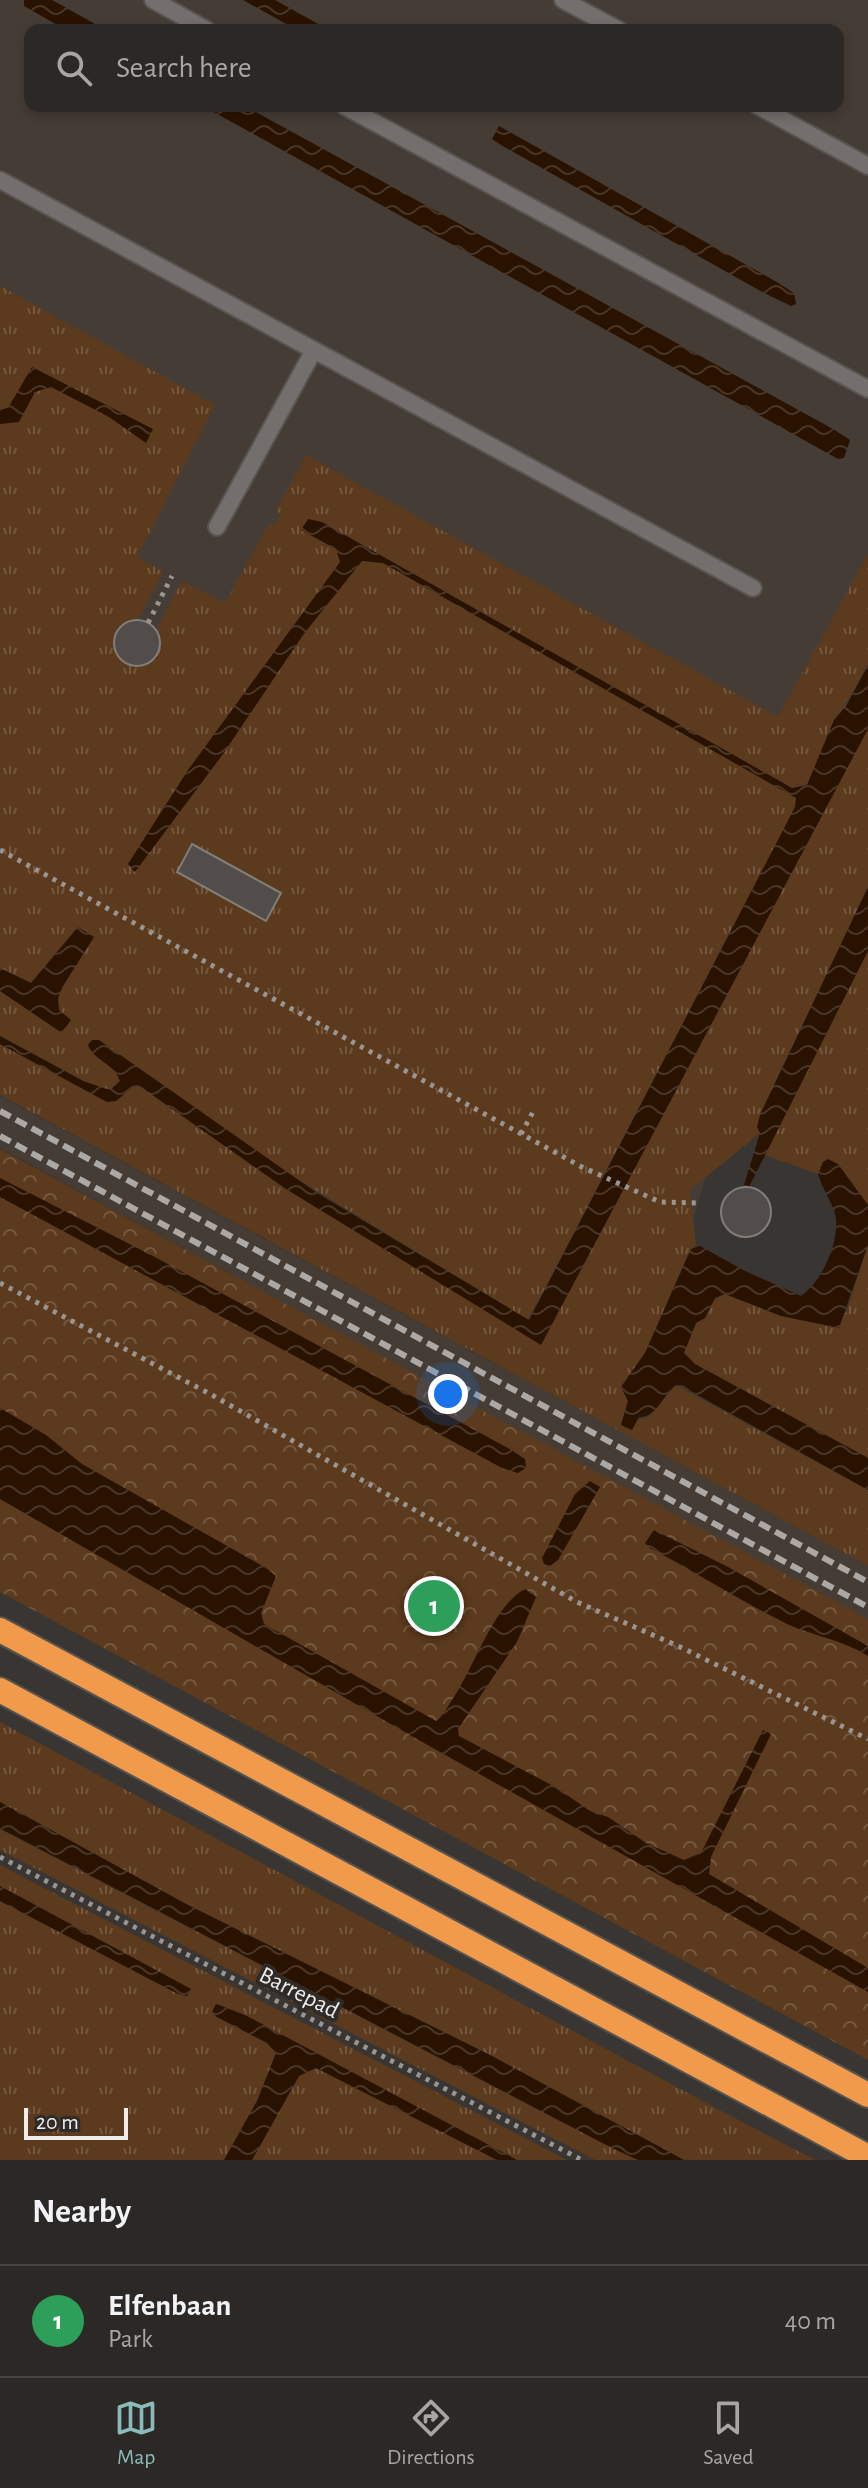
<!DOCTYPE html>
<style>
:root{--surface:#2b2826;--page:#33302e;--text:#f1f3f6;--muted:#a6a6a7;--line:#474443;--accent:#8bbbb9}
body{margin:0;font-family:"Alegreya Sans",sans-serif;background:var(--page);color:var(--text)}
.scale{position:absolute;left:24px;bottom:20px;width:104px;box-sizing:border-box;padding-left:8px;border:4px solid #efecea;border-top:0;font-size:22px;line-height:28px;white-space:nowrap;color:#efecea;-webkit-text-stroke:6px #2f2b28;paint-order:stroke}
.you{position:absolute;left:448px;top:1394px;width:28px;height:28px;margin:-20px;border:6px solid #fff;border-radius:50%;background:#1a73e8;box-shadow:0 0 0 12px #1a73e833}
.badge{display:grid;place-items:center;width:52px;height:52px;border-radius:50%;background:var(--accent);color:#fff;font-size:26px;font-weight:700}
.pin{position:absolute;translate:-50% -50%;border:4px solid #fff;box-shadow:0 2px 8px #0006}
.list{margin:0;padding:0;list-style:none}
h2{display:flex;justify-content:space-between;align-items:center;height:104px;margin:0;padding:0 32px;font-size:34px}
h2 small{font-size:26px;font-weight:400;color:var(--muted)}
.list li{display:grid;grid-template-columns:52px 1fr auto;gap:24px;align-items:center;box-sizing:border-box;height:112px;padding:0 32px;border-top:2px solid var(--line)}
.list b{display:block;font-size:30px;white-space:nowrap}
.list p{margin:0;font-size:26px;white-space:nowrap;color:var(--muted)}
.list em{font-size:26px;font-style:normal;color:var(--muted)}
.icon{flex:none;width:44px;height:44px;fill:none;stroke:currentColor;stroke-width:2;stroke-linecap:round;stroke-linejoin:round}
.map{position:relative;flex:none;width:868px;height:2160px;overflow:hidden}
.search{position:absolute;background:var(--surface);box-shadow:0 4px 12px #0003;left:24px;right:24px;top:24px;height:88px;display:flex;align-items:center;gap:20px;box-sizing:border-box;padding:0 28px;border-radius:16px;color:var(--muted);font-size:30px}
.sheet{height:216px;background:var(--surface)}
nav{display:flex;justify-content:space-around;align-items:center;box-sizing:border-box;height:112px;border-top:2px solid var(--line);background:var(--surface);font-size:22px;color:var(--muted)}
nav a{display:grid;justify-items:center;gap:4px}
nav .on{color:var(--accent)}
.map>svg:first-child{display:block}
.built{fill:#453c35;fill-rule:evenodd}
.grass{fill:url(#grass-tufts)}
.park{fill:url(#park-crowns)}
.water{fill:url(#water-waves)}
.building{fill:#524d4a;stroke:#817d79;stroke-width:2}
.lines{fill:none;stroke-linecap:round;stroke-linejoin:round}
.lane-casing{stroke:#565350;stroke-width:20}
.highway-casing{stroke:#565350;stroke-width:28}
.path{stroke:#989592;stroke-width:5;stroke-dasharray:4 6;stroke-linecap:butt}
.lane{stroke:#746f6c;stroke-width:16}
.highway{stroke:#f19a4b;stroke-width:24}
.rail{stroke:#aca8a6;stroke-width:6;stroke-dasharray:12 6;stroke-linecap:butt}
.labels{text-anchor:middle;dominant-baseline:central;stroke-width:8;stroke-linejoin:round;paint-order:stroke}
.street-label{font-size:24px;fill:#efecea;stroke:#2f2b28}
</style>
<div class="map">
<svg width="868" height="2160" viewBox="0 0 868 2160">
<defs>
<pattern id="grass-tufts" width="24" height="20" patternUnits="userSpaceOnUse" patternTransform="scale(2)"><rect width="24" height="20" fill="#5c3a1d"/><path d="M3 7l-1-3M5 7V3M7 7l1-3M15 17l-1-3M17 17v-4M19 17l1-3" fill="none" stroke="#74573e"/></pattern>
<pattern id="park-crowns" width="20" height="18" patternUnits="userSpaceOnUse" patternTransform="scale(2)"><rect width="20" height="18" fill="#5c3a1d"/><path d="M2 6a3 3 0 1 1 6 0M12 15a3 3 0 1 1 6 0" fill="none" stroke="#74573e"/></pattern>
<pattern id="water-waves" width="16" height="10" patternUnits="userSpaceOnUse" patternTransform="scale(2)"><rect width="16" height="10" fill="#2a1200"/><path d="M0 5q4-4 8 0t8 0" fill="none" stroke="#493525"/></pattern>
</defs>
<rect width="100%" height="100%" fill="#393532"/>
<path class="built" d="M0 0H868V815L743 1051 667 1307 654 1302 621 1360 89 1005H0ZM30 30H838V106H30Z
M0 1096 868 1566V1621L0 1148Z"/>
<path class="grass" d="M0 286 215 405 137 557 163 572 138 620 156 630 182 581 225 603 269 524 274 526 281 514 276 511 306 455 778 717 868 554V664L829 731 809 782 802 789 792 788 322 522 320 540 336 549 340 562 188 770 128 864 201 783 303 635 361 561 383 563 796 798 795 807 528 1320 91 1053 112 1066 120 1081 113 1088 103 1091 0 1036V991L12 1000 71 1020 59 1010 58 998 63 986 94 937 78 927 31 983 0 968Z
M868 728V887L760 1114V1133L690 1190 696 1245 687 1256 645 1353 626 1379 628 1401 621 1424 648 1417 676 1385 868 1490V1566L0 1095V1044L107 1102 116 1101 134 1086 141 1087 286 1189 541 1344Z
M868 951V1205L838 1165 828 1159 823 1162 818 1174 765 1155Z
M868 1245V1458L695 1364 684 1353C692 1332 702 1302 725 1294L781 1316 846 1313Z
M0 1722 712 2106 815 2160H684L490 2055 188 1905 0 1802Z
M0 1829 556 2119 638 2160H595L0 1850Z
M0 1865 567 2160H517L219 2004 214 2015 217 2017 267 2043 276 2053 257 2101 224 2160H0V1901L178 1994 191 1989 0 1886Z
M311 2068 321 2070 497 2160H252L299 2076Z"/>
<path class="park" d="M0 1149 868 1619V2060L0 1592Z"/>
<path class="water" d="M52 0 106 30H66L24 6V0Z
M243 0H275L329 30H297Z
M203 106H245L833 429 850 440 844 458 838 459Z
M499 126 775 281 794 293 796 304 791 306 764 293 501 145 492 139Z
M32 367 153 429 146 443 109 417 51 387 35 392 19 422 0 424V409L8 408Z
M308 519 322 522 792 788 807 785 834 720 846 706 868 665V729L541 1345 286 1189 141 1087 134 1086 116 1101 107 1102 0 1044V1036L83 1081 110 1090 120 1081C114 1063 94 1061 88 1045L92 1040H99L317 1193 529 1320 795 807 796 798 383 563 362 561 303 635 223 754 135 872 128 864 188 770 340 562 336 549 301 530Z
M868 887V951L749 1187 743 1188 760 1133 757 1127 760 1115Z
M78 927 94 937 63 986 58 998 59 1010 71 1020 62 1033 0 991V968L31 983Z
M828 1159 838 1164 868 1205V1245L839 1328 781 1316 725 1294 715 1298 705 1318 696 1323 684 1353 695 1364 868 1458V1490L683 1387 676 1385C663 1394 657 1418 639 1417L632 1430 621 1425 628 1401 621 1387 645 1353 691 1249 700 1246 745 1271 801 1296C823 1281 843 1236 834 1210 829 1198 822 1187 818 1174L823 1162Z
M0 1178 153 1256 508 1448 525 1459 526 1468 518 1473 502 1468 0 1197Z
M0 1408 46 1435 82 1464 266 1568 276 1576 261 1613 264 1624 436 1721C444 1716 448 1705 454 1697 473 1669 496 1601 526 1589L536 1597 517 1642 458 1729 459 1736 557 1788 590 1811 608 1817 646 1843 684 1860 701 1853 763 1730 771 1734 711 1857 709 1874 868 1968V1992L408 1734 0 1499Z
M590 1481 600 1487 558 1560 550 1566 544 1564 542 1558 575 1494Z
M654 1530 728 1567 868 1646V1656C843 1640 814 1636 787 1624 740 1601 696 1572 650 1548L645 1543Z
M0 1802 188 1905 490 2055 684 2160H638L612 2148 7 1832 0 1829Z
M0 1886 191 1989 187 1996 178 1994 0 1901Z
M216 2004 245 2015 517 2160H497L316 2068 299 2076 252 2160H224L257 2101 276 2053 267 2043 217 2017 212 2012Z"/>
<path class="building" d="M114 643a23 23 0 1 1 46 0a23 23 0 1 1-46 0Z
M192 844 281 893 266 921 177 872Z
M721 1212a25 25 0 1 1 50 0a25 25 0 1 1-50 0Z"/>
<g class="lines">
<g class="lane-casing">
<path id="lane" d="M153 0 207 30
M563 0 619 30
M344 106 868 389
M758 106 868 166
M0 180 753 588
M217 527 314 350"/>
</g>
<g class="highway-casing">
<path id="highway" d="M0 1630 868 2095
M0 1690 868 2157"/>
</g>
<path class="path" d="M148 623 172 576
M0 850 582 1167 660 1202 700 1203
M521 1134 534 1110
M0 1283 212 1395 577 1602 676 1645 868 1739
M0 1857 582 2160"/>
<use href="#lane" class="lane"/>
<use href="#highway" class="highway"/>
<path class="rail" d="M0 1111 868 1582
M0 1136 868 1607"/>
</g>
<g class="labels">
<g class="street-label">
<text transform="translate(299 1993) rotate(27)">Barrepad</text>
</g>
</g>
</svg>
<div class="scale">20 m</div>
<div class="you"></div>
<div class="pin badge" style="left:434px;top:1606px;background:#2e9e5b">1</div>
<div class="search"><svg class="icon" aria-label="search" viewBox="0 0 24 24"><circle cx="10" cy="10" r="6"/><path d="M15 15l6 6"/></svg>Search here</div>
</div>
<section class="sheet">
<h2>Nearby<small></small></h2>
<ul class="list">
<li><span class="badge" style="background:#2e9e5b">1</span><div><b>Elfenbaan</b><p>Park</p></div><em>40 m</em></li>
</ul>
</section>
<nav>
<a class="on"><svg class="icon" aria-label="map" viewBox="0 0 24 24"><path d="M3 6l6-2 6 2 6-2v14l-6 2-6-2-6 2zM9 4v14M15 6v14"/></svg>Map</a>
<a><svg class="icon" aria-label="directions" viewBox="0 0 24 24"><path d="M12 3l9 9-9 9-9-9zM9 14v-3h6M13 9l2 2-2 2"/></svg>Directions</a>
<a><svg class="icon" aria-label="saved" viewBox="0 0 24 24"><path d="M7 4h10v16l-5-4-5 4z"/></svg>Saved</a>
</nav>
